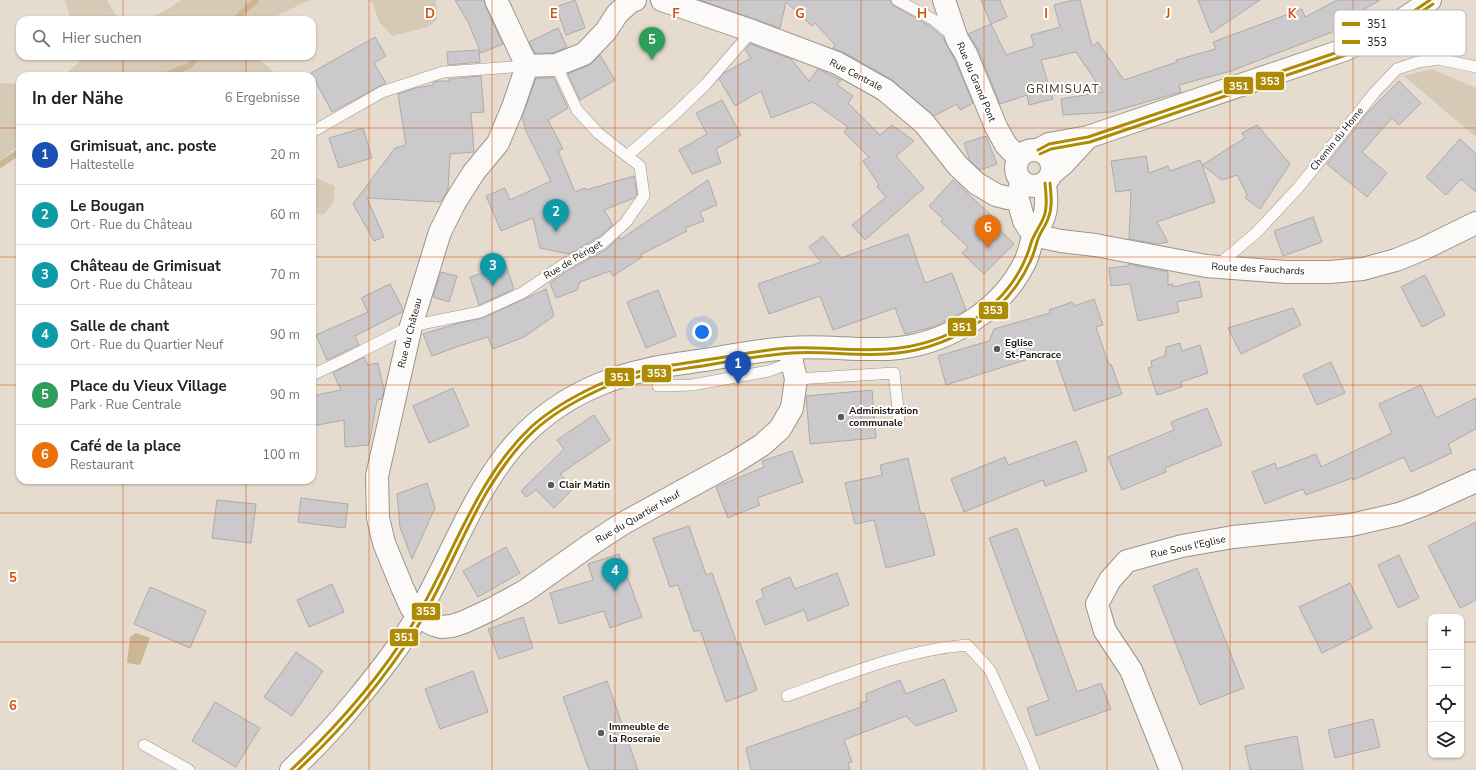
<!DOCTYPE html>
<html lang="de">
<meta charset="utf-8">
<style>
:root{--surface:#fff;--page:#f2f2f2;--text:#202124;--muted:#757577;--line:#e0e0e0;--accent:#0f766e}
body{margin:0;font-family:"Nunito Sans",sans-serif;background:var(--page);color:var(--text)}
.controls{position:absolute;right:12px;bottom:12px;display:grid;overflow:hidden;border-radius:8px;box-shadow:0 1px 3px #0004}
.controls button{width:36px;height:36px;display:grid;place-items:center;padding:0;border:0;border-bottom:1px solid var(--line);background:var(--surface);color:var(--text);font:20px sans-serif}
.you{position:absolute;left:702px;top:332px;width:14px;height:14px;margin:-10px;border:3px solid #fff;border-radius:50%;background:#1a73e8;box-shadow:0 0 0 6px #1a73e833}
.badge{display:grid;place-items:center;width:26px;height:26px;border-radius:50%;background:var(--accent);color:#fff;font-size:13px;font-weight:700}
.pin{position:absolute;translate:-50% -33px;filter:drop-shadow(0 1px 2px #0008)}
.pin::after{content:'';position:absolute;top:21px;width:14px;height:12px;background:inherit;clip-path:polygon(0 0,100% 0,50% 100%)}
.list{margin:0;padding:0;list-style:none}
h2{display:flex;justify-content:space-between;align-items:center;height:52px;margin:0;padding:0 16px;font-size:17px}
h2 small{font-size:13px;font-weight:400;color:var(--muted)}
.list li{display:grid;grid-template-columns:26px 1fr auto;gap:12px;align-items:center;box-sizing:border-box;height:60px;padding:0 16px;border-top:1px solid var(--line)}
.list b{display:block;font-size:15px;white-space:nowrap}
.list p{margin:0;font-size:13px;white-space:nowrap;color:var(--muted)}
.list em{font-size:13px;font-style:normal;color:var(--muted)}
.icon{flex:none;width:22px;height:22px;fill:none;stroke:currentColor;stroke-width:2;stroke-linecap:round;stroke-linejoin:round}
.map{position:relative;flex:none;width:1476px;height:770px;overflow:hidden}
.search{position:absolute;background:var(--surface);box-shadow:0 1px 3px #0004;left:16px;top:16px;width:300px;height:44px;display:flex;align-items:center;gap:10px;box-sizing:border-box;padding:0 14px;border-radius:12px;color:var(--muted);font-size:15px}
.panel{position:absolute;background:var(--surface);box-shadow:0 1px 3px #0004;left:16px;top:72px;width:300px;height:412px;border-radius:12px}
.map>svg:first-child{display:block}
.green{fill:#d6c9b5}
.water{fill:#cbb695}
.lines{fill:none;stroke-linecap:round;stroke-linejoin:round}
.stream{stroke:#cbb695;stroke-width:6}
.building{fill:#ccc9cc;stroke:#adaaa8}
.service-casing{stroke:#9b948b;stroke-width:12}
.minor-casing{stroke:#9b948b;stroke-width:24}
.tertiary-casing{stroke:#9b948b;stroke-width:24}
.service{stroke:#fbfaf8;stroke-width:11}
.minor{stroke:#fbfaf8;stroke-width:22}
.tertiary{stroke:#fbfaf8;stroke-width:22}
.bus-1-casing{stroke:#fff;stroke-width:6}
.bus-2-casing{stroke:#fff;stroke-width:6}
.bus-1{stroke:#ae8b04;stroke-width:3}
.bus-2{stroke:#ae8b04;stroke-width:3}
.grid{fill:none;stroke:#d3520c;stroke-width:1;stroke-opacity:0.55}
.poi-dot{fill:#605950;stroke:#fff;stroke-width:1.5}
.labels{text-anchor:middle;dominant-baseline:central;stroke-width:4;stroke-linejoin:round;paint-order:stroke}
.street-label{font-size:10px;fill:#18130b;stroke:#fff}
.poi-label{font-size:10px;font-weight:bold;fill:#18130b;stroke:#fff;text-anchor:start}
.quarter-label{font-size:12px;letter-spacing:1px;fill:#433724;stroke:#fff}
.key{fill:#fff;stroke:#bab8b6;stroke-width:1}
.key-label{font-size:11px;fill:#18130b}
.grid-label{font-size:13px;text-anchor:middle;font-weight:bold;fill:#d3520c;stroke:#fff;stroke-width:4;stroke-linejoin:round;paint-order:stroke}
.line-badge{stroke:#fff;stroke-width:1.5}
.badge-label{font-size:11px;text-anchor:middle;font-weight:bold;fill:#fff}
</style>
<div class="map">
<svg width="1476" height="770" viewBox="0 0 1476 770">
<rect width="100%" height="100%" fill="#e5dccf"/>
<path class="green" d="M65 0H107L115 14 127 20H71Z
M181 0H311L303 3 269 20H144L165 11Z
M365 0H436L437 20 428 27 392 36 379 22 373 3Z
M79 56H259L261 61 278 76H63L79 62Z
M1432 69 1476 88V137L1404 76Z
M0 83 20 84V144L0 161Z
M316 178 335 186 333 203 323 215 312 213V179Z"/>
<path class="water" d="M136 633 150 638 140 665 127 663 130 637Z"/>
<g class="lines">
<path class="stream" d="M235 20 256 0
M163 76 189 66 198 56
M0 165 20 151"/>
</g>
<path class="building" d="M455 0H484L485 5 503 44 481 53 468 22Z
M575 0 585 28 566 35 556 7Z
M700 0H890L894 6 930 26 942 36 955 60 973 103 960 110 957 104 934 116 891 79 843 52 833 48 835 45 815 23 812 26 786 2 780 28Z
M981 0H1000L1007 17 991 24Z
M1073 0H1080L1092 46 1098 42 1124 80 1177 62 1176 60 1216 49 1213 42 1302 9 1305 17 1337 0H1380L1358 13 1362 21 1336 34 1335 31 1231 71 1179 85 1181 92 1111 112 1063 115 1061 99 1103 92 1076 52 1041 60 1053 99 1029 105 1027 95 1000 104 978 49 968 34 991 24 1006 55 1034 46 1031 35 1060 27 1054 5Z
M1198 0H1260L1211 33Z
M558 28 567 47 553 53H535L529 42Z
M375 37 386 56 374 63 386 83 332 112 311 73Z
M750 44 791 59 809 81 818 69 841 80 837 85 853 96 848 103 880 135 892 125 914 141 896 156 924 188 865 240 852 225 886 197 877 187 879 185 863 161 869 157 844 132 848 127 813 102 771 118 761 91 735 106 719 79 724 73 751 58 745 50Z
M479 50 480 62 448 65 447 52Z
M600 55 615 80 580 100 568 74 589 65Z
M481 76 484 112 471 113 474 152 450 154 448 190 441 202 367 198 384 237 374 241 353 204 395 148 406 145 398 94 416 88 433 85V83L437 81H449V79Z
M536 78H554L568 108 548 120 563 149 558 151 575 192 585 188 586 190 634 176 637 194 634 198 604 210 613 225 599 237 569 254 540 248 533 218 501 231 486 196 505 188 510 200 551 181 526 131 522 117Z
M1399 81 1421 103 1399 125 1392 118 1362 152 1387 173 1367 197 1327 164 1368 112Z
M722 100 741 135 716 149 721 163 692 174 679 150 707 134 696 113Z
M1257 125 1290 164 1260 209 1245 198 1247 194 1237 175 1222 180 1202 165 1215 202 1157 222 1168 242 1158 244 1129 239 1131 190 1116 192 1111 161 1146 156 1149 173 1168 166 1170 171 1200 160 1202 165 1245 138 1242 133Z
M363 128 372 158 339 168 329 138Z
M986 136 997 164 980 170 970 161 964 143Z
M1460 139 1476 154V192L1461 179 1446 195 1426 177Z
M708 180 717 205 700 212 704 221 685 228 687 231 640 255 642 257 613 276 610 271 580 282 577 290 556 298 550 283 567 271 607 249 620 237 621 239Z
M953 180 992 216 989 219 1014 244 984 274 962 253 968 247 941 222 943 219 929 206Z
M1313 217 1322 242 1283 256 1274 231Z
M908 234 925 283 952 273 966 310 949 319 933 327 905 334 895 308 833 330 820 296 769 314 758 284 821 262 809 247 823 236 841 258Z
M1128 264 1168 272V285L1173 284V287L1199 281 1202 297 1177 302 1179 312 1138 321 1130 284 1111 286 1109 268 1128 266Z
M506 265 514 289 479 305 470 277Z
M441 272 457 276 449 302 433 297Z
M1425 275 1445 315 1422 327 1401 287Z
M390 284 403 309 402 312 355 336 359 345 327 360 316 335 368 312 361 298Z
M546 289 554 316 524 337 493 349 488 337 459 346 432 356 423 334 459 323 483 318Z
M658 290 676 336 646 348 627 302Z
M1094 299 1103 325 1096 327 1109 365 1111 364 1122 394 1074 411 1056 359H1054L1051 352 946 385 938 356 989 341 994 329 1050 313 1049 310 1072 302 1074 306Z
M1293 308 1301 325 1241 354 1228 328Z
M1180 343 1182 351 1200 345 1208 373 1181 382 1182 387 1157 395 1148 368 1152 367 1151 361 1165 356 1166 347Z
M364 357 368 365 378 363 384 390 382 399 377 400 369 445 345 447 344 420 312 426V396L341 390 333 373Z
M1331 362 1345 393 1317 405 1303 375Z
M1421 385 1436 418 1476 398V429L1448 444 1452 453 1411 472 1404 457 1353 480 1352 478 1306 495 1303 489 1265 504 1252 472 1275 463 1277 469 1316 454 1321 467 1392 433 1379 404Z
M453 388 469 426 429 443 413 406Z
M872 390 876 438 810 444 806 396Z
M1207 408 1222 445 1165 468 1166 472 1122 490 1108 457 1174 430 1171 422Z
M594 415 610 440 560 474 574 488 554 508 536 490 526 497 521 491 564 449 557 440Z
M1076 441 1087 471 1045 486 1043 480 964 512 951 479 1005 457 1008 465Z
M792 451 803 482 757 498 760 505 728 518 716 487 764 467 762 461Z
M908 458 921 514 924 513 935 555 886 568 874 520 855 524 845 483 882 475 880 465Z
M427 483 435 508 412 559 400 527 397 494Z
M301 498 348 504 345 528 298 522Z
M217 500 256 504 251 543 212 538Z
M1476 522V600L1460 608 1428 546Z
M689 526 706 575 712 573 737 644 740 643 757 690 726 702 700 630 694 632 678 585 670 587 653 538Z
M1017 528 1077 692 1101 683 1111 709 1036 736 1027 708 1049 700 989 538Z
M506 547 520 573 478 597 463 571Z
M619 554 642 617 610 628 604 611 559 624 550 593 593 580 588 564Z
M1399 555 1419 598 1398 608 1378 565Z
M1197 568 1244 688 1200 705 1153 586Z
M837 573 849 605 808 621 804 610 765 625 756 601 764 597 761 589 790 577 795 589Z
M1350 583 1372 628 1322 653 1299 607Z
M332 584 344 612 309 627 297 600Z
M150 587 206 611 190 648 134 624Z
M523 617 533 648 499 659 488 629Z
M296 652 323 671 292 716 264 697Z
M473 671 488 712 440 729 425 689Z
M944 679 957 711 916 726 906 716 844 740 852 762 848 763 850 770H751L746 748 861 707 860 703 867 701 866 694 900 680 906 694Z
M607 681 638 770H589L563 697Z
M215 702 260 728 236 767 192 741Z
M1373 719 1380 747 1335 758 1328 730Z
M1297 736 1303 770H1250L1245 746Z"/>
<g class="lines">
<g class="service-casing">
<path id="service" d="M897 0 934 20 952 35
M556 65 577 110 598 133 627 156
M312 132 382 92 443 72 527 66
M1221 267 1225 259 1256 233 1298 188 1375 92 1397 69 1418 62 1439 59 1476 67
M312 375 346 359 411 326 480 312 522 293 563 265 603 243 626 222 644 196 640 166 627 156 675 114 706 84 752 31
M796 379 894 373 899 418
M658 386 692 385 769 371 792 362
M787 696C845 675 905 650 967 645L990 670 1025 747 1034 770
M144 745 189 770"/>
</g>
<g class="minor-casing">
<path id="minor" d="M496 0 527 66
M662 0 752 31 837 63 885 90 924 123 958 166 976 183 996 195 1008 198 1017 196
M944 0 957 39 966 54 996 127 1006 145 1019 158
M527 66 513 107 498 143 474 172 455 202 440 232 411 326 377 476 378 518 384 543 402 587 411 607 417 616 434 625 441 627 452 626 464 622 492 609 525 591 590 545 622 524 735 462 762 445 780 429 792 408 796 379 792 362 790 348
M527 66 556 65 584 54 606 31 617 14 632 0H635
M1033 235 1061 241 1095 245 1206 266 1286 272H1330L1363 269 1396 260 1423 249 1476 223
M1171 770 1131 670 1105 631 1097 604 1110 580 1127 561 1182 546 1233 537 1351 525 1399 514 1423 505 1476 481"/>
</g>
<g class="tertiary-casing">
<path id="tertiary" d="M1016 168a18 18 0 1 1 36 0a18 18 0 1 1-36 0Z
M1038 150 1049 144 1088 137 1344 50C1375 37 1404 21 1430 0
M1051 174 1063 164 1088 137
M1022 182 1017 196 1024 221 1033 235
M291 770C316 747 338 723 359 697 380 671 401 645 418 615 470 523 490 430 598 385 632 370 669 365 705 360 733 355 761 350 789 348 826 345 863 352 899 348 950 342 1002 309 1025 262 1029 254 1030 246 1033 237 1035 231 1040 225 1043 219 1048 208 1046 194 1045 183"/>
</g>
<use href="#service" class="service"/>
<use href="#minor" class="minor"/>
<use href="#tertiary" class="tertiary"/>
<g class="bus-1-casing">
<path id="bus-1" d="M1038 150 1049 144 1088 137 1344 50 1389 28 1430 0
M291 770C336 727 380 678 412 625 452 560 474 481 531 427 550 410 574 396 598 385 631 370 669 366 705 360 733 356 760 350 788 348 825 346 862 353 899 348 957 341 1015 301 1031 243 1034 234 1039 228 1043 219 1048 208 1046 195 1045 183"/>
</g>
<g class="bus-2-casing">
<path id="bus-2" d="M1040 154 1051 149 1090 142 1346 55 1391 32 1433 4
M298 770C342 729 384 680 416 629 456 564 477 485 534 431 553 413 577 400 601 389 635 374 672 371 708 365 736 360 763 355 792 353 823 351 855 356 886 354 945 351 1005 317 1030 262 1033 256 1035 249 1037 242 1039 234 1045 227 1048 219 1053 207 1051 195 1050 183"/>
</g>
<use href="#bus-1" class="bus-1"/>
<use href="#bus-2" class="bus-2"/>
</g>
<path class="grid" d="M123 0V20M246 0V20M369 0V770M492 0V770M615 0V770M738 0V770M861 0V770M984 0V770M1107 0V770M1230 0V770M1353 0V770M123 56V76M246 56V76M0 128H20M312 128H1476M0 257H20M312 257H1476M0 385H20M312 385H1476M123 480V770M246 480V770M0 513H1476M0 642H1431M1461 642H1476"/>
<g class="poi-dot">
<circle cx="997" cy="349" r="4"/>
<circle cx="841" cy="417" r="4"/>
<circle cx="551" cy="485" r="4"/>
<circle cx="601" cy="733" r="4"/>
</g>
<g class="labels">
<g class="street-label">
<text transform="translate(856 75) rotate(27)">Rue Centrale</text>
<text transform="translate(976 82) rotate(67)">Rue du Grand Pont</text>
<text transform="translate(1337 139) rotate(-51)">Chemin du Home</text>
<text transform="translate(573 260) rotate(-31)">Rue de Périget</text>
<text transform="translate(1258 269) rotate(3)">Route des Fauchards</text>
<text transform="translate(410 333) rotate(-76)">Rue du Château</text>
<text transform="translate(638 517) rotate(-30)">Rue du Quartier Neuf</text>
<text transform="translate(1188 547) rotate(-12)">Rue Sous l'Eglise</text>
</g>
<g class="poi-label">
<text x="1005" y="343">Eglise<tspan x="1005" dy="12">St-Pancrace</tspan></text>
<text x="849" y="411">Administration<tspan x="849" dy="12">communale</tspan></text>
<text x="559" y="485">Clair Matin</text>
<text x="609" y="727">Immeuble de<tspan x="609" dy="12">la Roseraie</tspan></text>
</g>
<g class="quarter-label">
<text x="1063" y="89">GRIMISUAT</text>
</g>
</g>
<rect x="1334" y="10" width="132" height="46" rx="6" class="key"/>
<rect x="1342" y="22" width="18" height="4" fill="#ae8b04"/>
<rect x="1342" y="40" width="18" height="4" fill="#ae8b04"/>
<g class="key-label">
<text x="1367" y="28">351</text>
<text x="1367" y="46">353</text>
</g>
<g class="grid-label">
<text x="430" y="18">D</text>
<text x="554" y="18">E</text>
<text x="676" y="18">F</text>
<text x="800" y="18">G</text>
<text x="922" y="18">H</text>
<text x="1046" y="18">I</text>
<text x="1168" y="18">J</text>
<text x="1292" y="18">K</text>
<text x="13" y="582">5</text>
<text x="13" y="710">6</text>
</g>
<g class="line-badge">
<rect x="1255" y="71" width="30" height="20" rx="4" fill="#ae8b04"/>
<rect x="1223" y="76" width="31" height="19" rx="4" fill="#ae8b04"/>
<rect x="978" y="301" width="31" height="19" rx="4" fill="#ae8b04"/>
<rect x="947" y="317" width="30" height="20" rx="4" fill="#ae8b04"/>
<rect x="641" y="364" width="31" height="19" rx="4" fill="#ae8b04"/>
<rect x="604" y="367" width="31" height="20" rx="4" fill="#ae8b04"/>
<rect x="411" y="602" width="30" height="19" rx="4" fill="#ae8b04"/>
<rect x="389" y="628" width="30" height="19" rx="4" fill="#ae8b04"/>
</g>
<g class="badge-label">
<text x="1270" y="85">353</text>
<text x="1239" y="90">351</text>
<text x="993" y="314">353</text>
<text x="962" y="331">351</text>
<text x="657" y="377">353</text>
<text x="620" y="381">351</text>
<text x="426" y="615">353</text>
<text x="404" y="641">351</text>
</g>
</svg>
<div class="controls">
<button>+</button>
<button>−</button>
<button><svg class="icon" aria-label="locate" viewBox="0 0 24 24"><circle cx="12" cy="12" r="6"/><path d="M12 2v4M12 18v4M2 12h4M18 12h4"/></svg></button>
<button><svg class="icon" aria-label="layers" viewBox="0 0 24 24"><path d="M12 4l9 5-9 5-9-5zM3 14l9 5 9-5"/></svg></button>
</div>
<div class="you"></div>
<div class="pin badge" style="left:738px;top:384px;background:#1a4fb4">1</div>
<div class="pin badge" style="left:556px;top:232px;background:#0f9aa8">2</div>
<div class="pin badge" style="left:493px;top:286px;background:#0f9aa8">3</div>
<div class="pin badge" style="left:615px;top:591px;background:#0f9aa8">4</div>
<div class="pin badge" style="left:652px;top:60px;background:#2e9e5b">5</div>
<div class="pin badge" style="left:988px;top:248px;background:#e8710a">6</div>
<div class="search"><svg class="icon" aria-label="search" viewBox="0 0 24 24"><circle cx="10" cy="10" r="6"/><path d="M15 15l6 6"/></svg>Hier suchen</div>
<section class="panel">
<h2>In der Nähe<small>6 Ergebnisse</small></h2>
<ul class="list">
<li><span class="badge" style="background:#1a4fb4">1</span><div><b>Grimisuat, anc. poste</b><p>Haltestelle</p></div><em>20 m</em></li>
<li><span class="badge" style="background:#0f9aa8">2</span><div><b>Le Bougan</b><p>Ort · Rue du Château</p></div><em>60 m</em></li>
<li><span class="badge" style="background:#0f9aa8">3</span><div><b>Château de Grimisuat</b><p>Ort · Rue du Château</p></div><em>70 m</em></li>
<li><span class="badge" style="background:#0f9aa8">4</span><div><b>Salle de chant</b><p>Ort · Rue du Quartier Neuf</p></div><em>90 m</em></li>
<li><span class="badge" style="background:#2e9e5b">5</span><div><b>Place du Vieux Village</b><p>Park · Rue Centrale</p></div><em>90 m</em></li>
<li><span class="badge" style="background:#e8710a">6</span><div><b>Café de la place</b><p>Restaurant</p></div><em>100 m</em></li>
</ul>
</section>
</div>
